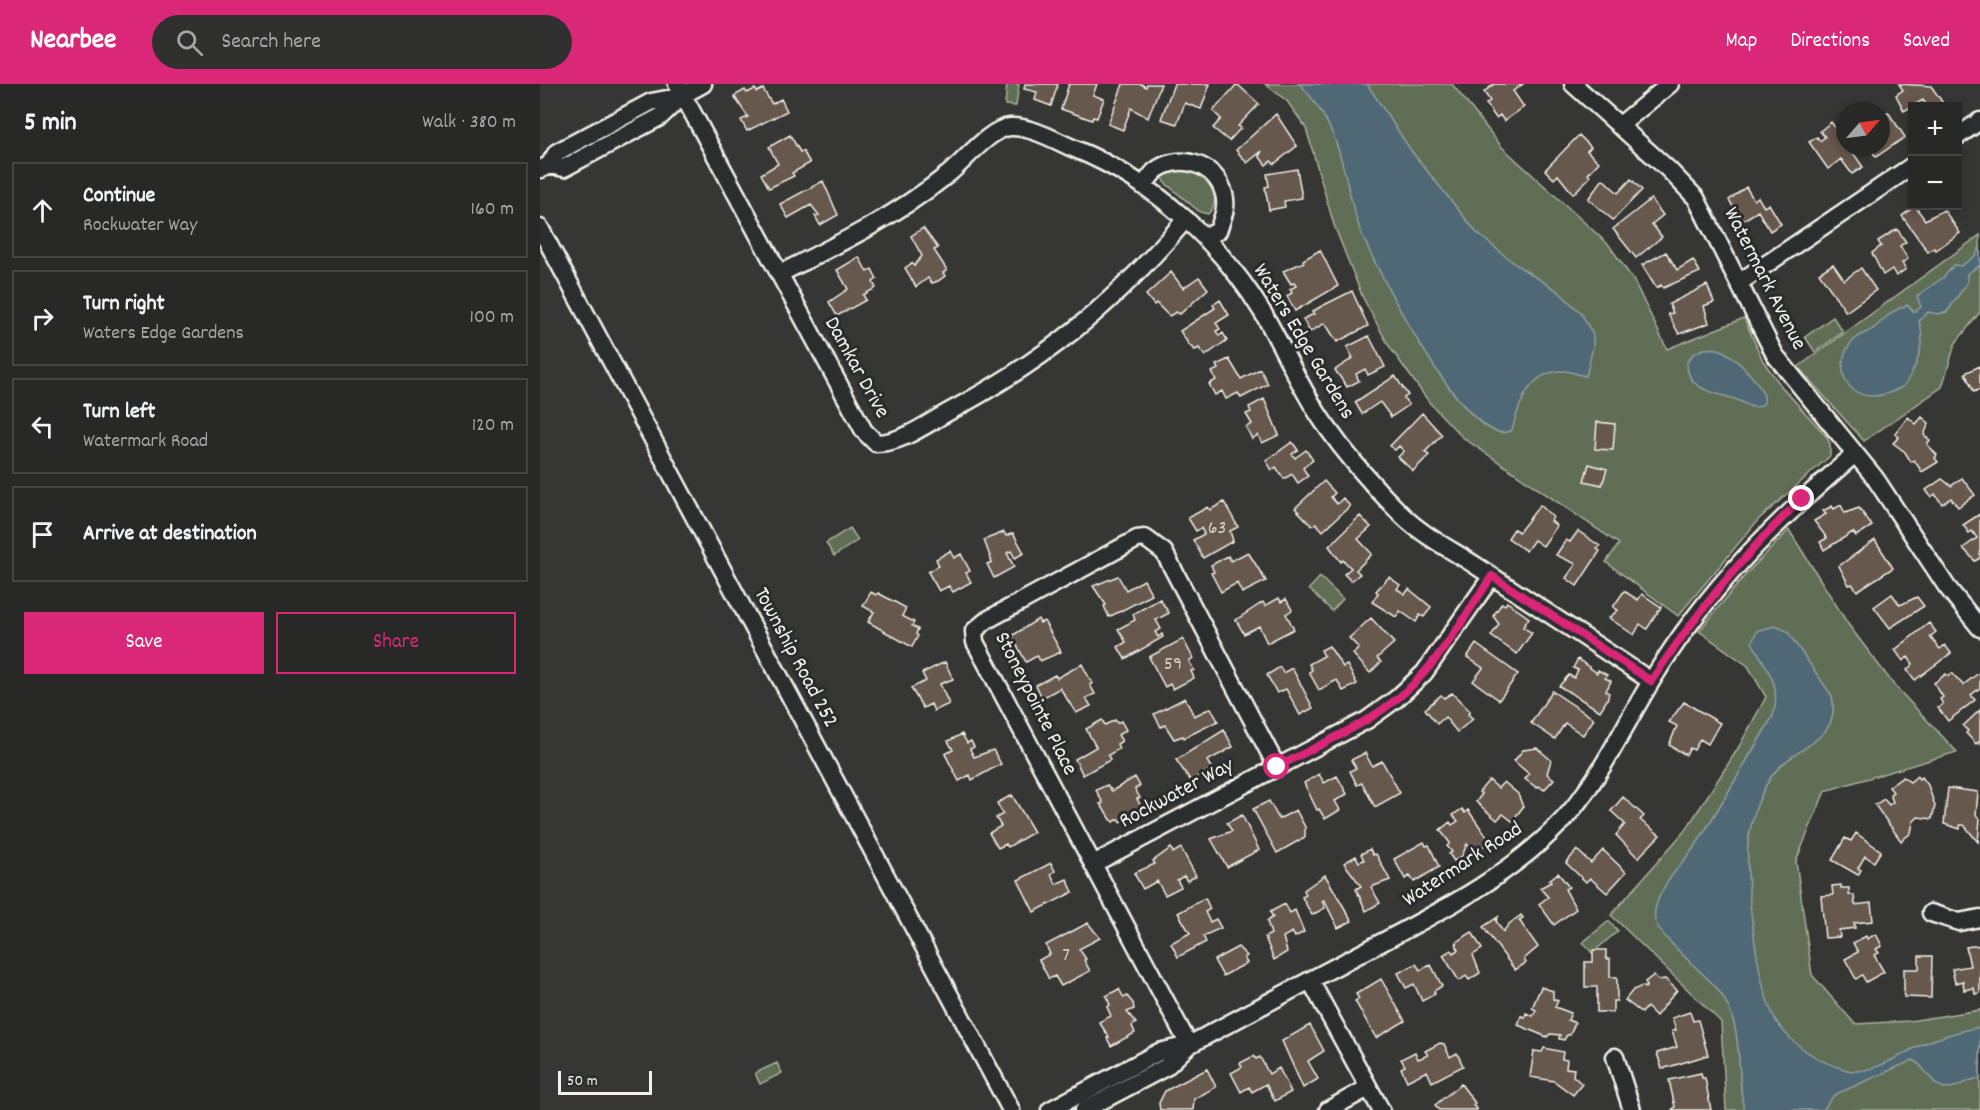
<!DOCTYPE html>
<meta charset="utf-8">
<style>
:root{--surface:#282827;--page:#30302f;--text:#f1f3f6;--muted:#a5a6a7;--line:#444;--accent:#db2777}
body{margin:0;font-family:Dekko,sans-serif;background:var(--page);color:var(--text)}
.controls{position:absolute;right:18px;top:18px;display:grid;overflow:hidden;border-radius:0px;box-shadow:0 3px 9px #0003}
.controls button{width:54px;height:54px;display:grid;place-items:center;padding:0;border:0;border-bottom:2px solid var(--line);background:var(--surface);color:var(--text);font:30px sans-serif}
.compass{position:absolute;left:1296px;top:18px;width:54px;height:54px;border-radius:50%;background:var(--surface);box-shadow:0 3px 9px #0003;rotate:62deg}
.scale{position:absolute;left:18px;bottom:15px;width:94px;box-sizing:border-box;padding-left:6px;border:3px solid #f4f1e8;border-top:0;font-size:16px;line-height:21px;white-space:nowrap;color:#f4f1e8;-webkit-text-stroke:4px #2a2d2e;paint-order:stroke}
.stop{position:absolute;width:18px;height:18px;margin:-14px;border:4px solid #db2777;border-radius:50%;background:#fff}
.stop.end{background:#db2777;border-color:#fff;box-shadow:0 2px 6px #0008}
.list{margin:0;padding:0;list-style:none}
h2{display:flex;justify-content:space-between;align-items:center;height:78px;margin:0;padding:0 24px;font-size:26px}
h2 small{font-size:20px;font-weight:400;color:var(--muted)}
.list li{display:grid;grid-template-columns:39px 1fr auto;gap:18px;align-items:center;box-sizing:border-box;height:96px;margin:0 12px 12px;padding:0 12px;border:2px solid var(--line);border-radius:0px}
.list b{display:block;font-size:22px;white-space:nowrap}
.list p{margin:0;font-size:20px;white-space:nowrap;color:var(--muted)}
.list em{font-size:20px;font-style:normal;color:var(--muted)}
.actions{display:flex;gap:12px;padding:18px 24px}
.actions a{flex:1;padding:14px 0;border:2px solid var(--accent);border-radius:0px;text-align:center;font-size:21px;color:var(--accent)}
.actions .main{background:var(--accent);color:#fff}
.icon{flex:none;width:33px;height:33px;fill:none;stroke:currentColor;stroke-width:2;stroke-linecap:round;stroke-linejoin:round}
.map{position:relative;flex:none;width:1440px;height:1026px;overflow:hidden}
header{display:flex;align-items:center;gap:36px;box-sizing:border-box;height:84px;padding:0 30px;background:var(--accent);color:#fff}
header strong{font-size:28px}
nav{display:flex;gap:33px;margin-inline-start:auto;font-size:21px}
.search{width:420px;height:54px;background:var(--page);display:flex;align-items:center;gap:15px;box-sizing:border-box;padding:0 21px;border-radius:33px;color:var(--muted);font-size:22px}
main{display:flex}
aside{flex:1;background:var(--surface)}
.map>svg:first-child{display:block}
.green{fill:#616e55;stroke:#aab09e;stroke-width:1.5}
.water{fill:#4f6874;stroke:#919fa2;stroke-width:1.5}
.building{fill:#66584e;stroke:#f4f1e8;stroke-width:1.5}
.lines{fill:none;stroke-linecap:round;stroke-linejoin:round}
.minor-casing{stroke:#f4f1e8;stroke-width:21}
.minor{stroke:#2a2d2e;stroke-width:16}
.route{stroke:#db2777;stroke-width:8}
.labels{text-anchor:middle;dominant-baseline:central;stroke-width:6;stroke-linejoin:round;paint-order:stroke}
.number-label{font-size:20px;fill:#d0cbc2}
.street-label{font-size:22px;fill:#f4f1e8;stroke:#2a2d2e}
</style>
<header>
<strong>Nearbee</strong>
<div class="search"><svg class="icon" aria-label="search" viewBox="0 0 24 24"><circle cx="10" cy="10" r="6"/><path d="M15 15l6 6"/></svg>Search here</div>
<nav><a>Map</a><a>Directions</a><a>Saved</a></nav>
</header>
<main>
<aside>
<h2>5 min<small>Walk · 380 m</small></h2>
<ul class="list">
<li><svg class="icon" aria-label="ahead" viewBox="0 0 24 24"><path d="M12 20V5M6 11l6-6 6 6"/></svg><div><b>Continue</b><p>Rockwater Way</p></div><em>160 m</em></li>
<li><svg class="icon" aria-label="right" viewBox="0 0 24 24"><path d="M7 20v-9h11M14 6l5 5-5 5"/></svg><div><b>Turn right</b><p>Waters Edge Gardens</p></div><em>100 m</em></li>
<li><svg class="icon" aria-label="left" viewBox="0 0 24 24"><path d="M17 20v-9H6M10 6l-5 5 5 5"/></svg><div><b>Turn left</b><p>Watermark Road</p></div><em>120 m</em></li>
<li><svg class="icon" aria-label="arrive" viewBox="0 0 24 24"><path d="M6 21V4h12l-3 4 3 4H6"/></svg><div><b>Arrive at destination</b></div></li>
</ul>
<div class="actions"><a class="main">Save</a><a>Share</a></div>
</aside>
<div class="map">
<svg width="1440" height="1026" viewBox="0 0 1440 1026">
<rect width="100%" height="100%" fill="#363634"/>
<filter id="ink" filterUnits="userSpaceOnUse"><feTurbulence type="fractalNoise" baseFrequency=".0167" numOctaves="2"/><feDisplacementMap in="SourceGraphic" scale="12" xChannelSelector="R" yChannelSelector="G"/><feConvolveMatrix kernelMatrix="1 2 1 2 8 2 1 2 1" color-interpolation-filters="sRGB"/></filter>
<g filter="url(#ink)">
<path class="green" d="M467 0H479L476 22 465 21Z
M725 0H912L962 63 1069 161 1094 197 1127 265 1204 234 1223 277 1242 303 1287 353 1290 360V372L1219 435 1138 532 1066 478 1079 460 922 353 889 318 849 262 823 214 794 141 766 44 747 17Z
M629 84 661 88C671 100 682 116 668 130L660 128 624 98 622 90Z
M1440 151V228L1415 260 1402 303 1324 357 1258 283Z
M1293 233 1303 248 1275 268 1265 253Z
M310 444 318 456 294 472 286 459Z
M1249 446 1308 540 1354 601 1417 668 1285 707 1256 777 1272 891 1315 940 1370 937 1440 926V1026H1186L1181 938 1071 831 1147 744 1197 666 1226 613 1208 582 1159 547 1207 489Z
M780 493 803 515 792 527 769 505Z
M1069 837 1078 847 1052 869 1043 858Z
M237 979 242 989 220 1000 215 989Z"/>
<path class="water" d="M760 0H827L872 68 937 149 975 180 1018 207 1041 229 1053 251V263L1046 292C1038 291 1031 287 1023 287 990 287 979 319 972 346 930 372 837 185 823 153 809 120 807 86 794 53 786 33 774 16 760 0Z
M1440 163V181L1427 190V199L1407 228 1398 230 1388 228 1379 237C1387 258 1376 284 1364 302 1355 307 1344 312 1333 312 1302 313 1293 276 1314 256 1320 251 1328 248 1334 244 1346 234 1353 225 1368 221L1374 228 1381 223 1377 212 1404 193 1414 181 1421 182 1436 171Z
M1163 265C1168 265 1174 264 1178 265 1193 269 1228 305 1224 319 1213 329 1206 318 1194 315 1173 308 1146 306 1147 278L1153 270Z
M1235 542 1247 547 1292 612C1302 659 1253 661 1231 693 1219 711 1210 739 1208 761 1206 800 1216 896 1233 931 1246 958 1279 979 1307 986 1332 992 1362 969 1383 960 1401 952 1421 947 1440 943V994C1429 995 1418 1004 1408 1004 1392 1005 1386 982 1373 976L1294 1011 1283 1026H1204C1195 983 1206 940 1176 903 1164 890 1116 849 1115 836 1113 825 1119 811 1125 802 1134 786 1148 773 1158 758 1184 716 1208 674 1233 632 1242 599 1227 586 1212 558L1217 547Z"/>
<path class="building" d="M485 0H518L511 22 495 16 497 8 484 5Z
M529 0H557L553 11 564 15 557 34 553 33 552 36 521 25Z
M583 0H601L606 3 607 0H621L608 34 591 24 583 46 568 40Z
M634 0H670L661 25 645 19 637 40 621 35Z
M697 0 719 20 698 42 701 44 689 57 673 44 681 35 673 27Z
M954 0H983L973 7 984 23 964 37 960 31 956 34 946 20 950 17 944 8Z
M1359 0 1391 2 1405 22H1387L1383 16 1364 27 1356 11 1363 6Z
M215 5 217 8 223 5 232 20 241 15 247 27 207 47 201 36 208 33 194 12 205 6 207 9Z
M1341 28 1343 31 1348 28 1365 53 1336 73 1329 63H1341Z
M736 30 757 62 734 80 731 77 726 81 719 72 722 67 707 79 696 66Z
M1291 38 1305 58V63H1309L1323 83 1312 90 1301 75 1288 85 1269 58 1277 53 1280 57 1285 53 1280 47Z
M250 51 260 68 263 67 270 79 252 89 254 92 229 104 221 90 238 80 229 63Z
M1039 51 1051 63 1047 67 1059 78 1048 90 1050 93 1033 110 1018 91 1014 95 1005 86Z
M757 85 762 114 744 117 745 123 729 126 725 103 729 102 727 90Z
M1063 95 1078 109 1091 95 1102 106 1073 136 1048 115Z
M283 97 298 131 280 141 275 132 279 131 271 121 248 134 240 120Z
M1206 103 1214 116 1218 113 1224 123 1229 120 1241 140 1230 147 1218 127 1202 137 1189 116Z
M1111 115 1123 131 1112 140 1122 153 1096 174 1073 145Z
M1375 122 1385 136 1404 126 1420 149 1396 166 1394 164 1388 168 1362 132Z
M383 144 398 164 394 166 407 186 403 189 405 192 398 197 392 199 388 194 376 203 365 184 372 179 374 182 382 172 371 152Z
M1357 145 1366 158 1360 162 1368 175 1362 179 1366 185 1356 192 1352 185 1343 191 1332 169 1341 162 1338 157Z
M780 166 798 202 755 227 747 212 752 209 750 205 756 202 754 199 751 200 743 187 764 178 763 176Z
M1126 168 1137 186 1153 176 1160 188 1123 204 1121 201 1116 204 1102 181Z
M319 173 327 188 332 185 337 195 333 198 336 204 323 211 326 216 297 232 289 218 308 205 297 186Z
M1293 180 1304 196 1321 184 1336 206 1306 228 1279 189Z
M631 188 643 204 659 193 668 205 640 230 636 228 629 232 616 219 614 221 606 211Z
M1167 201 1174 218 1164 222 1169 239 1139 250 1128 230 1133 229 1129 220Z
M812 207 828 242 797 258 785 239 770 248 763 235 774 230 772 228 780 223Z
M680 216 689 231 676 239 680 245 676 247 679 252 683 249 687 256 665 272 659 264 655 266 649 261 640 247 675 224 673 221Z
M829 252 845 283 828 291 825 285 816 290 819 297 807 303 795 286 813 274 807 263Z
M689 275 701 295 720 285 728 300 701 314 698 309 686 315 682 307 675 311 669 300 676 296 672 288 678 285 676 281Z
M1440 282V305L1434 308 1425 289Z
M855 292 868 311 864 314 869 321 851 333 840 318 822 330 815 318Z
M724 315 739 351 722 359 718 351 712 355 706 343 712 340 706 330 711 328 709 323Z
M882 329 902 351 885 368 889 371 873 387 858 373 864 367 859 362 855 366 850 362Z
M1368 333 1376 340 1382 333 1389 339 1384 351 1390 356 1387 360 1397 371 1395 374 1398 378 1382 388 1374 376 1371 378 1365 368 1353 359 1359 353 1355 350Z
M1057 338 1075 340 1073 366 1055 365Z
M752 358 758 366 752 370 755 374 766 366 773 376 763 384 768 392 758 399 752 390 744 395 736 383 732 386 726 377Z
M1049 380 1067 385 1062 401 1044 397Z
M1422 394 1435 411 1418 423 1411 414 1402 420 1395 410 1391 413 1386 406 1402 395 1411 402Z
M784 397 795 409 791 413 797 420 803 414 810 422 783 447 776 439 772 442 755 424Z
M684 418 698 443 690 447 693 457 663 474 653 456 664 450 661 444 656 447 648 434 668 423 670 426Z
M1000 421 1013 433 1011 437 1017 442 1003 462 994 456 986 467 968 454 974 445 979 448Z
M1301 421 1305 429 1319 424 1332 442 1316 452 1313 448 1284 466 1280 458 1287 454 1274 437 1286 430 1283 427 1292 422 1294 425Z
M1440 430V474L1435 477 1423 464 1437 454 1432 447 1429 449 1423 441Z
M820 432 831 443 818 455 832 470 816 486 820 490 811 497 804 490 811 484 803 476 801 478 789 462Z
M1038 447 1060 462 1057 465 1060 467 1037 502 1026 494 1036 480 1016 471 1026 456 1030 458Z
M464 448 466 452 473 449 484 469 475 474 471 467 467 469 474 483 454 494 447 480 452 478 444 456Z
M1335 456 1353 484 1317 507 1312 500 1309 501 1299 482Z
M410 467 414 474 421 470 430 487 426 489 431 498 413 508 409 502 399 507 388 488 399 482 396 475Z
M708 468 726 497 702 509 697 499 681 508 671 489 674 488 671 481 688 472 691 477Z
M578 492 586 506 604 496 612 511 569 533 564 522 566 521 553 502Z
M849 493 860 501 857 505 865 510 869 505 891 523 884 533 880 531 876 538 860 527 856 533 832 518 838 509 836 507Z
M1084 507 1098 516 1102 510 1121 523 1107 545 1100 540 1094 551 1069 534 1078 526 1073 523Z
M331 508 336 511 338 509 366 524 362 532 374 538 372 542 378 545 376 550 378 552 372 563 328 538 334 528 323 522Z
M1352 510 1360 521 1377 513 1384 522 1350 544 1334 523Z
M739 514 741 518 746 515 752 526 746 530 754 545 727 559 719 542 704 550 696 536 723 518 725 522Z
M620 515 629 529 616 536 621 545 615 548 618 553 622 550 623 553 585 575 578 563 586 558 578 545 595 536 593 530Z
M967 518 989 534 983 543 992 549 977 570 951 552 959 540 953 532 962 519 965 521Z
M831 534 854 559 837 574 841 578 830 589 813 570 819 564 809 554Z
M498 535 500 539 504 537 521 568 500 577 497 572 486 578 472 552Z
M1389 539 1396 548 1390 553 1400 565 1405 561 1411 569 1375 596 1367 586 1373 580 1368 573 1363 577 1355 566Z
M643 555 653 574 649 577 654 586 651 587 654 594 633 605 630 600 625 603 609 573Z
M936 560 978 590 959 616 933 597 943 584 927 573Z
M789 562 803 583 807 581 817 600 803 607 797 596 779 606 769 588 772 586 769 580 784 572 781 566Z
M1038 575 1057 589 1058 586 1067 591 1065 594 1071 597 1066 607 1069 609 1067 616 1060 627 1019 602 1029 591 1034 594 1038 586 1033 584Z
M405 578 413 595 400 600 409 620 394 627 391 620 383 624 371 604 386 597 382 589Z
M542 580 552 599 550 601 555 610 546 614 551 622 536 629 520 604 502 614 496 601 515 591 517 594Z
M740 583 743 589 752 584 773 624 760 631 746 605 737 609 727 591Z
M1440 588V604L1431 611 1435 616 1408 637 1398 624 1403 620 1400 615 1403 613 1394 599 1406 590 1408 592 1412 589 1423 601Z
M1012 607 1054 635 1043 651 1025 639 1015 655 991 639Z
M912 609 930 627 928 630 933 635 917 648 905 633 897 640 885 625 901 611 904 614Z
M645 614 654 632 671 624 678 637 644 654 643 652 634 655 625 641 621 643 614 630Z
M1144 618 1180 639 1168 660 1160 655 1154 666 1150 664 1146 671 1129 661 1137 642 1129 638Z
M1440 626V660L1438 658 1436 660 1426 649 1428 647 1423 642Z
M562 636 565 641 575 636 577 639 581 637 586 646 578 651 582 657 577 660 579 665 568 671 570 676 543 691 535 675 556 663 546 645Z
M684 646 693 663 667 677 672 685 651 697 636 676Z
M422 650 427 659 431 657 434 663 430 665 434 673 453 666 461 680 432 696 430 691 419 697 405 670 413 666 408 657Z
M997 664 1011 676 1007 690 1014 695 1004 706 999 702 997 704 985 695 989 690 974 677 983 666Z
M825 669 832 682 842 677 860 709 835 723 822 699 817 701 810 687 816 684 811 676Z
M779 690 784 699 797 692 807 710 795 717 800 726 785 735 779 725 777 726 764 699Z
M1377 692 1379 695 1382 693 1388 701 1395 722 1392 735 1378 733 1373 738 1371 749 1361 757 1335 721 1344 715 1349 721 1353 718 1350 710 1353 708 1349 703 1363 693 1370 698Z
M595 693 600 702 595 705 600 714 597 715 603 726 580 738 579 735 573 738 560 720 563 719 556 706 567 701 572 707Z
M949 696 958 704 964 698 978 710 983 723 972 737 963 730 957 736 936 718 942 710 939 708Z
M1408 704 1438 708 1436 731 1440 735 1438 758 1424 741H1420V745L1404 740Z
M472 711 494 748 468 763 466 760 458 764 449 749 461 742 456 734 463 730 457 719Z
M1083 713 1104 732 1100 736 1120 751 1098 774 1076 751 1085 740 1071 727Z
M729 717 739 735 756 726 765 743V753L737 769 713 725Z
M922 725 925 729 928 726 950 757 934 769 927 760 922 772 914 777 909 770 912 768 907 762 910 759 900 746 910 738 912 741 918 737 913 731Z
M702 731 719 766 687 783 671 755 692 747 687 739Z
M1316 749 1341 767 1334 778 1325 772 1318 784 1321 786 1318 791 1292 776 1305 754 1311 757Z
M884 758 886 762 889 761 899 783 874 798 870 792 865 795 854 775Z
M631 764 633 769 641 764 656 792 647 797 644 792 637 796 641 803 625 811 617 797 603 805 594 789 615 780 613 777Z
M830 765 833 771 836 770 850 796 831 803 840 819 826 827 816 805 821 802 804 779 816 772 819 778 824 776 821 770Z
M1037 766 1051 779 1063 766 1086 788 1067 809 1050 794 1046 798 1026 779Z
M511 779 515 787 511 790 516 800 527 795 533 808 494 828 478 796Z
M1018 789 1029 803 1025 805 1036 825 1014 841 999 820 1008 813 1000 804 1011 798 1009 796Z
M785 791 812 837 798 844 784 816 782 817 785 824 772 831 762 813 766 811 764 806Z
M1301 801V804H1309V811H1314L1315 821 1331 819 1333 837 1314 839 1315 844 1299 846 1300 853 1285 854 1281 812 1293 811 1292 802Z
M665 814 670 825 665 828 670 838 676 835 681 844 663 852 666 858 638 873 631 859 650 849 638 829Z
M745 820 750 829 755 826 764 848 755 853 752 848 743 853 747 868 734 876 725 853 731 850 727 837 733 833 730 828Z
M981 831 983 834 979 836 998 863 984 875 986 879 975 886 943 843 958 833 956 837 963 848 969 840Z
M548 839 560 854 539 865 546 875 544 876 550 887 521 902 515 892 509 895 499 876 510 870 506 861Z
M932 848 942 865 933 871 940 889 929 896 926 892 919 897 903 871 911 866 913 869 918 866 916 858Z
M1336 850 1342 862 1336 865 1339 869 1334 871 1344 888 1326 898 1322 891 1316 895 1305 875 1318 868 1313 859 1326 852 1327 855Z
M1440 861V909L1435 910 1434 904 1424 906 1423 897 1415 899 1412 885 1430 882 1426 863Z
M698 863 707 872 704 874 707 879 683 892 674 876Z
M1053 866H1066V875H1070V893H1077V917H1073V928H1057V903H1045V878H1053Z
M1379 872H1392L1391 914 1364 913V885H1379Z
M876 880 880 886 891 881 902 902 894 907 895 910 882 917 874 900 866 904 858 889Z
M1114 891 1118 896 1125 895 1137 906 1116 932 1107 923 1102 929 1085 916 1093 906 1102 902 1105 904 1107 901 1105 898Z
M841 895 865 937 836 954 815 917 819 915 816 910Z
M1001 903 1013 907V915L1018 917 1015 923 1031 929 1028 936 1035 939 1030 951H1027L1024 956 1019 955 1020 951 1010 950 1007 953 978 941 981 932 985 933 986 929 993 932 996 926 992 924Z
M579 905 584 914 587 912 593 919 594 925 587 928 596 939 592 942 595 949 571 962 567 954 569 953 559 938 571 932 567 923 570 921 566 912Z
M1150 928 1153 937 1158 936 1168 971 1122 985 1117 969 1137 963 1132 947 1136 946 1132 934Z
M770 941 784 967 768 977 778 995 763 1004 742 957Z
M900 959 904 960 910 973 917 969 923 982 892 998 887 987 867 997 861 984 865 982 861 975 875 968 878 975 888 971 885 967Z
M1004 964 1023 968 1022 975 1027 976 1026 984 1034 985 1033 992 1042 1000 1033 1011 1014 997 990 993 994 967 1002 968Z
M714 972 716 975 720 973 729 990 739 984 751 1008 735 1017 726 1000 712 1008 709 1003 701 1008 691 989 702 983 700 979Z
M667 985 676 1003 654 1015 653 1026H620L619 1019 625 1007Z
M1161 989 1162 994H1165L1171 1026H1132L1135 1023 1129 996Z
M921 1000 935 1019 933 1021 937 1026H899L895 1021Z"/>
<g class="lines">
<g class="minor-casing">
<path id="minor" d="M137 0 324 347 336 359C360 359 382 343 403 331 506 276 570 224 646 135
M1033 0 1129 86 1156 114 1235 271 1335 394 1407 503 1440 544
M1079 42 1130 0
M1418 52 1440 37
M9 81 24 84 120 33 143 11 163 0
M1 85 9 81 17 68 111 18 143 12
M603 102C607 97 611 91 615 87 639 68 677 80 684 110 688 123 682 135 678 147L665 153
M0 144 471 1026
M239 190C297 161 356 132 407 91 424 78 449 45 470 43 491 42 516 57 535 65 614 97 679 157 723 229 744 265 760 304 784 339 807 372 834 403 862 431 883 452 914 467 938 483 996 521 1054 559 1111 597
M1200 198 1372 82
M553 780 827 636 856 615 884 589 952 492
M1391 829 1419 838 1440 834
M770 896 841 1026
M649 961 435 558 434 547 447 536 597 455 605 454 624 468 737 683
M1075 973 1092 1026
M510 1026 619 968 649 961C710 928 770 896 831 864 899 828 971 792 1024 735 1061 694 1083 643 1112 596 1168 504 1234 439 1315 370
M544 1026 626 983 649 961
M788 1026 828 1004"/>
</g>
<use href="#minor" class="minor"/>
</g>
</g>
<g class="lines" filter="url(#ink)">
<path class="route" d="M737 683C788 656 845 634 883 590 909 561 930 524 952 492L1111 597C1156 530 1203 470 1262 415"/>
</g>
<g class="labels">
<g class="number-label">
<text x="677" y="445">63</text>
<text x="633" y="581">59</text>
<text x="526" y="872">7</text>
</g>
<g class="street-label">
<text transform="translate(1224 195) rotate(63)">Watermark Avenue</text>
<text transform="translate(763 258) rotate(59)">Waters Edge Gardens</text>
<text transform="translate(316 284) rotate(61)">Damkar Drive</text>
<text transform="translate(255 574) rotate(62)">Township Road 252</text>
<text transform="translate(495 620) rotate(63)">Stoneypointe Place</text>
<text transform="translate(637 710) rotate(-28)">Rockwater Way</text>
<text transform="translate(923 781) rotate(-33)">Watermark Road</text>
</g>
</g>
</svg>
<div class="controls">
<button>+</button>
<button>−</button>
</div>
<svg class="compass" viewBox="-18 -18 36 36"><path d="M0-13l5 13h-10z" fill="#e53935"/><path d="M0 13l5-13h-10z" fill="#a5a6a7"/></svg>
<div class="scale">50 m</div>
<div class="stop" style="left:737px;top:683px"></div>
<div class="stop end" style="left:1262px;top:415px"></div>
</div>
</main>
